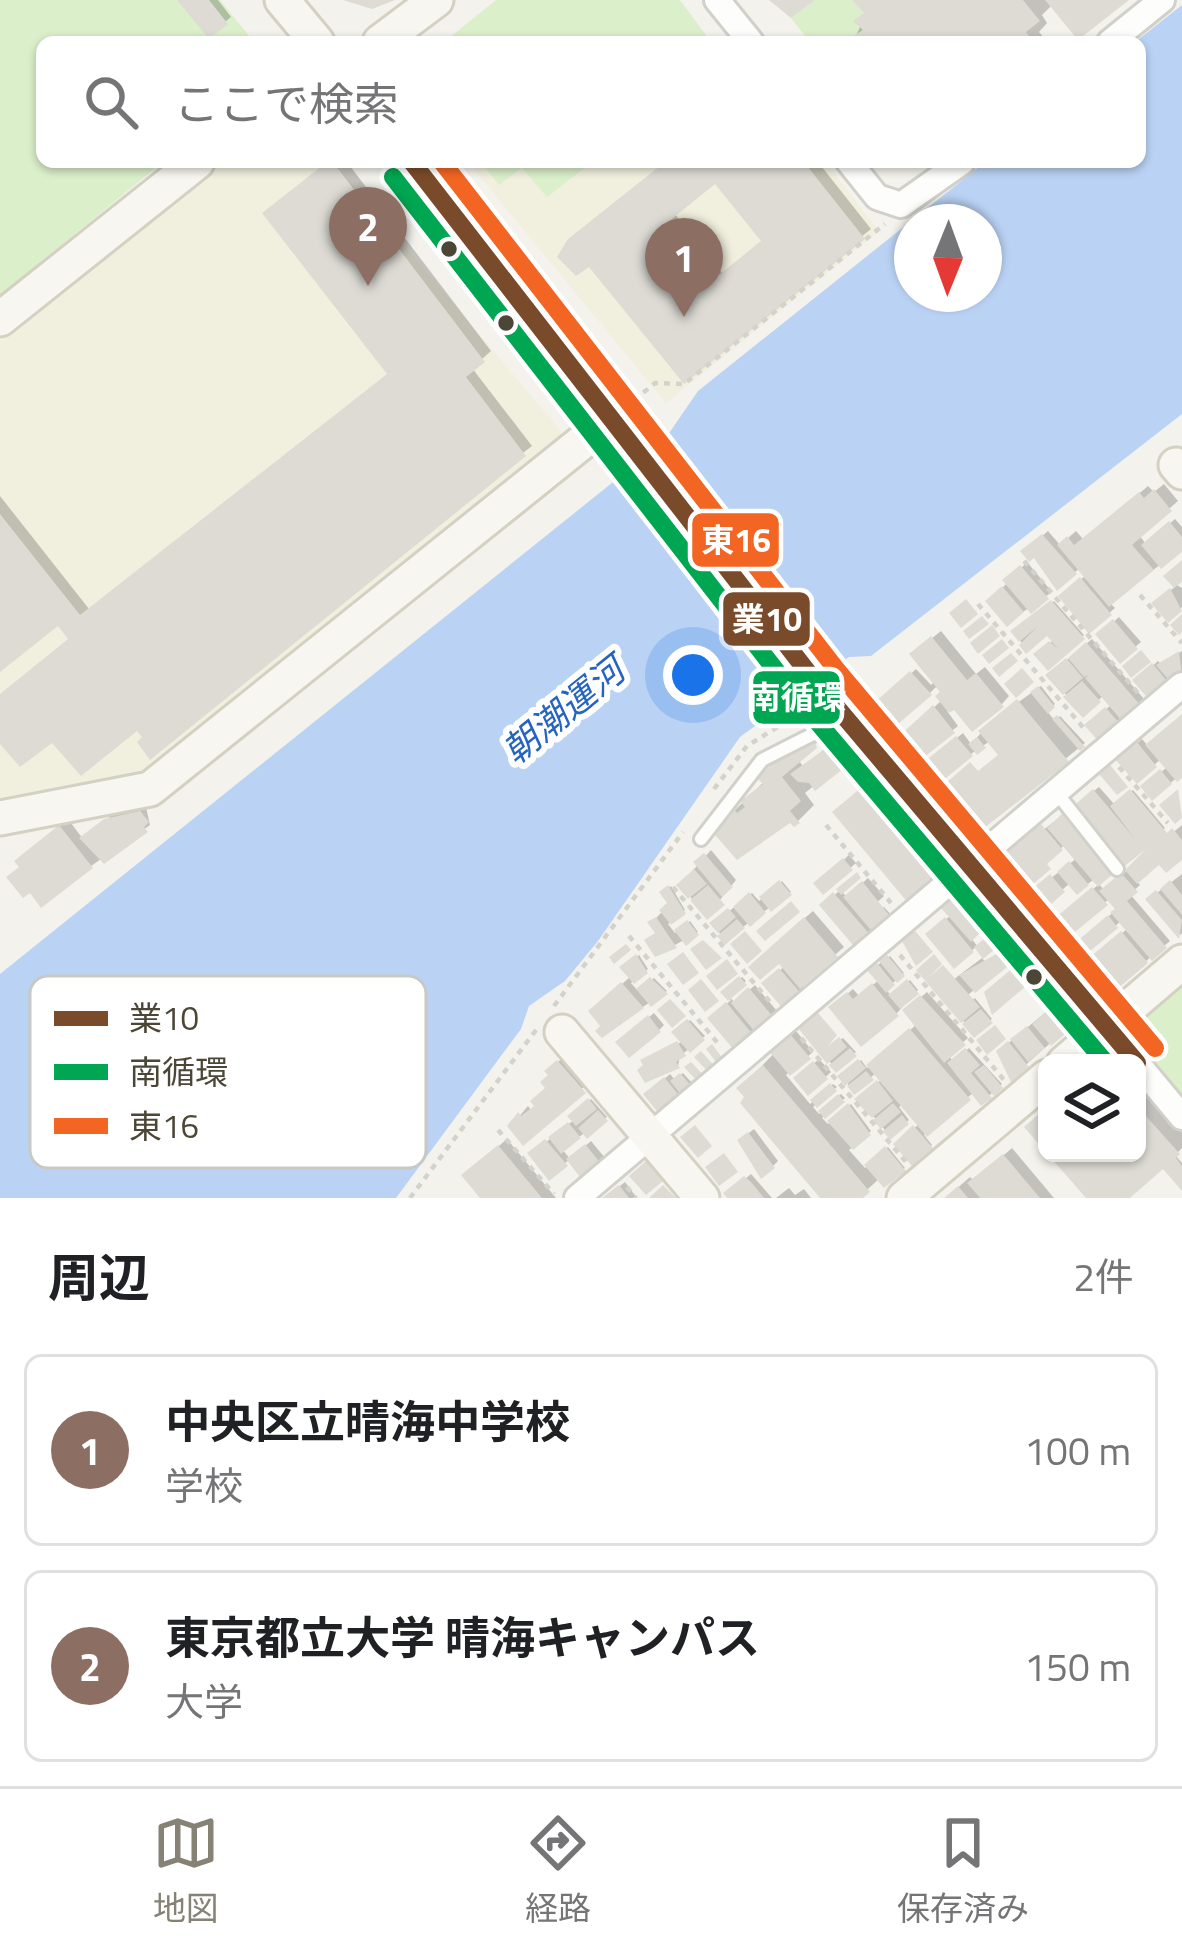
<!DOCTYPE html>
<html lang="ja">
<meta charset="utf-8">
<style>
:root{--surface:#fff;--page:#f6f6f6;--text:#202124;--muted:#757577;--line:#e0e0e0;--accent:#868276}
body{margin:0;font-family:"Titillium Web","Noto Sans JP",sans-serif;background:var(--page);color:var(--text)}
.controls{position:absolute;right:36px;bottom:36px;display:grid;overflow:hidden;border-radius:18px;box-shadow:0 3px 9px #0004}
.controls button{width:108px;height:108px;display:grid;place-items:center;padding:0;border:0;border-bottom:3px solid var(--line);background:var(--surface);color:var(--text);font:60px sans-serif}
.compass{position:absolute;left:894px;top:204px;width:108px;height:108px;border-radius:50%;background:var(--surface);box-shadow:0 3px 9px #0004;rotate:181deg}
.you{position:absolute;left:693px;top:675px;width:42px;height:42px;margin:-30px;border:9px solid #fff;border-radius:50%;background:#1a73e8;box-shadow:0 0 0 18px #1a73e833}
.badge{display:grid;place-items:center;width:78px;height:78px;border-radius:50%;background:var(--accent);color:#fff;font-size:39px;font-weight:700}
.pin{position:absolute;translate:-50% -99px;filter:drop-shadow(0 3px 6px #0008)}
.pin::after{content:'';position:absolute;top:63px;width:42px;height:36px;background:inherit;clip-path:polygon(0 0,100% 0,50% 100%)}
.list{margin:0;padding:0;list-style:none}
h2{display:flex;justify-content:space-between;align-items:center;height:156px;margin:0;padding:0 48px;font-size:51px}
h2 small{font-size:39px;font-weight:400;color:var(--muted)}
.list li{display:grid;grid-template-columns:78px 1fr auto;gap:36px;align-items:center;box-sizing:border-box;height:192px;margin:0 24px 24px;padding:0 24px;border:3px solid var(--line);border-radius:18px}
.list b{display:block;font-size:45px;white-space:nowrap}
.list p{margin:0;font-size:39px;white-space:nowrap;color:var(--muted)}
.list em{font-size:39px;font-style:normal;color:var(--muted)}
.icon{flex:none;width:66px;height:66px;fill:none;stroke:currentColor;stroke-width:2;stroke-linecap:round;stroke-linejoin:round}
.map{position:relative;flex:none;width:1182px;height:1198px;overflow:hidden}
.search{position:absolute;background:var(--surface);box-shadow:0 3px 9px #0004;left:36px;right:36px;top:36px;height:132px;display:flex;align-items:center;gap:30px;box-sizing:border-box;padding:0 42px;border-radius:18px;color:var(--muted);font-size:45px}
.sheet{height:588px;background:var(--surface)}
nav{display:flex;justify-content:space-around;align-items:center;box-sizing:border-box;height:168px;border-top:3px solid var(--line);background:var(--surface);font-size:33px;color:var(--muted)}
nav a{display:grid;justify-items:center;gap:6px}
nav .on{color:var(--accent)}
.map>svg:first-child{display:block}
.education{fill:#f1efde}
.green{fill:#daefca}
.water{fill:#bad2f4;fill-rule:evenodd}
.pier{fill:#f3f2ec}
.shadow{fill:#0003;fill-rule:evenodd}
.building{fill:#dddbd4;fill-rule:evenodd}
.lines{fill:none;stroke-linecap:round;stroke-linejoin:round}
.lane-casing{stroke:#d1d0c9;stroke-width:18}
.street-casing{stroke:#d1d0c9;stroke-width:30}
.secondary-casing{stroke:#d3d1c2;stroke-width:39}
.path{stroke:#d3d2cb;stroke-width:4.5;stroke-dasharray:6 6;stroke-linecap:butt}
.lane{stroke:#fdfdfc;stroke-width:12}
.street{stroke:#fdfdfc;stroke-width:24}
.secondary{stroke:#f7f6f0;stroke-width:33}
.bus-1-casing{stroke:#fff;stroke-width:27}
.bus-2-casing{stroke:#fff;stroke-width:27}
.bus-3-casing{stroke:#fff;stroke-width:27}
.bus-1{stroke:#7a4b2a;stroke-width:18}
.bus-2{stroke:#00a651;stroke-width:18}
.bus-3{stroke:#f26522;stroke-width:18}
.bus-dot{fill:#4b4636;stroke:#fff;stroke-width:4.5}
.labels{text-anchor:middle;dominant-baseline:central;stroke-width:12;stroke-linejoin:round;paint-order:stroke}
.water-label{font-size:36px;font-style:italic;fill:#2564c1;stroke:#fff}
.key{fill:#fff;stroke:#c9c8c3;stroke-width:3}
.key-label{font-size:33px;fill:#4b4636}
.line-badge{stroke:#fff;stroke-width:4.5}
.badge-label{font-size:33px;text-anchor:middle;font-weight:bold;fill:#fff}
</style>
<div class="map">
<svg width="1182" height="1198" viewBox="0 0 1182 1198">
<rect width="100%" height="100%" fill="#f3f2ec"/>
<path class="education" d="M224 162H334L565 436 142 776 0 805V341Z
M468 162H825L879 231 666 403Z"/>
<path class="green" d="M0 0H220L254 42H42V162H163L0 295Z
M496 0H680L711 42H444Z
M815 0H852L864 13 854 21 863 30 849 42H810L791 18Z
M481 162H592L547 197 522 168 499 185Z
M1182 974V1103L1118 1028Z"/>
<path class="water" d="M1182 5V414L871 656 849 657 740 737 598 941 565 981 529 1006 521 1029 396 1198H0V974L663 442 698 391 985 162H1140V42H1135ZM912 222H984V294H912Z"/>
<path class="pier" d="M658 438 835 674 801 700 622 464Z"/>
<path class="shadow" d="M181 0H218L231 17 209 35Z
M856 0H1124L1053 4 1042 15 1047 23 1039 32 1048 42H853L867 12Z
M329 162H347L491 351 472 368 532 446 146 737 138 727 0 741V695L71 638 58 622 0 668V496L89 609 391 373Z
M667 162H818L871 229 685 380 589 263ZM716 180 765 240 723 274 674 213Z
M1164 484 1178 501 1139 535 1146 544 1175 519 1182 527V548L1110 603 1115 608 1090 630 1062 596 1086 575 1080 568 1057 587 1035 553 1024 552 1048 531 1060 545 1076 531 1084 540 1148 486 1154 492Z
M1027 562 1052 592 1007 623 989 602Z
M1182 563V578L1175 584 1182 588V607L1168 618 1155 603 1176 586 1167 576Z
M1054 601 1084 635 1048 666 1037 654 1054 640 1048 632 1027 650 1014 632Z
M1119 617 1141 642 1121 659 1100 634Z
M941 631 976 674 985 667 1009 696 1002 704 954 705 947 711 958 726 915 760 899 740 942 700 938 685 930 693 869 712 916 669 931 685 935 681 921 647Z
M1092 639 1144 699 1102 741 1088 725 1112 704 1104 695 1083 714 1049 675Z
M1182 651V672L1152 699 1136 680 1158 661 1161 664Z
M1041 686 1055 704 1047 711 1055 721 1060 716 1085 743 976 831 1001 754 990 741 971 754 928 762 963 733 971 744 993 720Z
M1182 715V774L1152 797 1144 787 1167 767 1161 759 1137 780 1119 759 1142 739 1148 746Z
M827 720 832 729 798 760 803 766 850 729 863 746 805 793 814 805 798 821 719 834 735 810Z
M886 768 959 856 943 872 853 795Z
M1099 787 1115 805 1133 790 1165 828 1078 891 1070 883 1036 913 1024 899 1077 858 1065 844 1021 890 999 864Z
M146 807 150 825 91 866H22L26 853 68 819 83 839 112 815Z
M1182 825V855L1160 860 1136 880 1140 885 1130 894 1170 941 1109 992 1086 965 1128 928 1121 921 1078 957 1072 949 1118 908 1110 898 1071 932 1059 919 1099 884 1104 890Z
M711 850 736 880 707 916 680 885Z
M849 855 856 863 824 891 817 884Z
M860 873 841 891 847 897 868 878 884 896 862 916 867 921 884 907 892 916 870 935 823 905Z
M1182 874V933L1180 935 1149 899Z
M782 881 791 892 725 940 713 924 752 893 759 901Z
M671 886 685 910 668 924 675 933 690 921 698 932 675 945 658 932 656 918 671 903 663 892Z
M968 889 991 917 971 938 978 947 998 930 1004 937 984 955 977 946 955 965 929 934 951 915 950 904Z
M813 911 844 947 801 984 806 989 785 1007 765 983 785 966 778 941Z
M1003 951 1010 960 951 1009 937 992 982 958 986 963Z
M639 955 648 969 631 983 638 991 654 978 667 991 602 1034 604 1026 592 1011 631 976 623 967Z
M890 956 904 973 886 989 891 996 910 980 918 990 897 1013 832 1008 853 989 859 996 879 980 871 970Z
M1026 960 1036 972 992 1010 988 992Z
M742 977 746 981 729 996 735 1003 755 985 777 1011 735 1046 711 1018 731 1000 724 992Z
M1076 987 1092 1006 1012 1077 1005 1046Z
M927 992 968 1038 948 1055 953 1061 969 1048 1002 1084 982 1102 974 1092 924 1135 932 1145 912 1162 897 1144 920 1123 903 1104 899 1107 909 1120 890 1136 859 1099 882 1079 876 1073 854 1091 841 1076 861 1060 867 1068 917 1024 906 1010Z
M975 998 992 1019 974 1034 957 1013Z
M654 1013 664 1025 659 1030 619 1042Z
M690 1020 705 1036 680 1056 678 1066 654 1055 692 1037 676 1033Z
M796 1031 813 1052 786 1075 810 1104 833 1084 837 1087 813 1107 819 1114 841 1094 845 1098 822 1118 828 1124 851 1104 871 1131 849 1150 865 1168 888 1147 905 1168 885 1184 880 1178 858 1198H824L744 1103 748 1080Z
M843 1038 856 1052 836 1069 823 1054Z
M1111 1053 1120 1063H1100Z
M567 1054 592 1083 511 1126 528 1106 531 1110 548 1087V1071Z
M819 1059 831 1072 809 1092 797 1078Z
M683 1073 693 1084 662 1112 647 1094 670 1074 675 1080Z
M1137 1082 1182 1133V1148L1175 1155 1182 1163V1186L1164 1165 1126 1198H1090L1051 1153H1137Z
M591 1099 607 1117 562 1149 570 1159 591 1141 605 1158 584 1176 570 1159 550 1176 531 1154 574 1120 571 1116Z
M754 1129 778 1161 773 1166 745 1136Z
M507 1139 556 1198H484L465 1175Z
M1012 1148 1054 1198H946L970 1177 974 1181Z
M751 1174 772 1198H731L727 1194Z
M625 1182 637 1198H606L609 1195Z
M789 1188 795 1195 804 1189 811 1198H776Z"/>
<path class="building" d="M177 0H209L228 24 209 39Z
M343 0H395L372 9Z
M769 0H815L791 18Z
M852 0H1023L1040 21 1026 32 1033 42H844L863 30 853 21 864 13Z
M1045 0H1129L1078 40Z
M327 162H333L485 362 466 377 526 456 150 760 137 742 142 737 137 731 81 776 52 743 20 767 0 744V694L68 639 58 626 0 672V514L80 615 387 374 262 213Z
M665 162H804L865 239 684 384 589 267 576 276 557 257 568 239ZM715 184 761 241 714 279 668 222Z
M1154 489 1172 511 1132 545 1154 570 1109 607 1057 545 1067 536 1074 545 1139 492 1144 498Z
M1169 521 1182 537V552L1161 569 1141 545Z
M1042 534 1077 574 1057 591 1034 558 1029 562 1020 551Z
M1182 560V582L1174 588 1163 576Z
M1020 565 1049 599 1031 614 1002 580Z
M1080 577 1112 615 1089 634 1058 596Z
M1002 586 1024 612 1007 627 985 601Z
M1170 588 1182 611 1168 623 1151 603Z
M966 599 978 614 961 628 949 613Z
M1051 600 1085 639 1048 671 1033 654 1049 641 1058 649 1047 636 1026 654 1019 645 1038 626 1019 642 1010 631Z
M1182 614V632L1179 635 1170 625Z
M982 616 989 624 969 639 963 631Z
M1113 619 1138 649 1120 664 1095 634Z
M992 625 1000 636 978 654 970 643Z
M931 636 967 680 976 673 1004 707 972 732 954 710 949 713 935 696 940 692 909 654Z
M1002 639 1009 648 989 664 982 655Z
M1086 642 1141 706 1123 722 1085 678 1089 675 1084 677 1068 658Z
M1141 650 1151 662 1131 678 1122 666Z
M1179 651 1182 677 1173 685 1156 665Z
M1011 653 1018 661 999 677 992 668Z
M1066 658 1083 678 1063 695 1045 675Z
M1152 663 1172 687 1152 703 1132 680Z
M1022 668 1034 682 1016 698 1004 684Z
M910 671 932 695 885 735 865 711Z
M1082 681 1101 702 1083 718 1063 697Z
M1038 686 1055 707 1048 714 1030 692Z
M1017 699 1069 762 975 835 938 790 970 762 978 771 998 755 978 731Z
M933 705 955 733 915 764 895 740Z
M1105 707 1123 727 1102 745 1084 725Z
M1182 714V778L1177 782 1145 745Z
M1057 715 1085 747 1080 751 1052 719Z
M805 736H813L817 748 782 777 801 801 790 811 800 823 794 827 790 823 737 860 715 835 733 808 737 813 745 807 740 801 763 784 756 777Z
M956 736 973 756 935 787 919 766Z
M977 737 986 748 977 755 968 744Z
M1136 741 1157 767 1137 784 1115 759Z
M832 744 848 765 815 791 809 783 798 782 790 774Z
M1110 765 1128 787 1117 795 1099 774Z
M1160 769 1172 784 1152 801 1140 786Z
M868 782 945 874 909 904 832 812Z
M1093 789 1135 839 1110 806 1130 789 1167 833 1172 828 1182 840V860L1166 873 1159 865 1137 884 1125 870 1146 849 1121 869 1070 809Z
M1178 789 1182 818 1175 824 1159 805Z
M140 811 149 822 144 827 148 832 104 864 79 838 104 819Z
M1063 813 1114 873 1098 887 1047 828Z
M1041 824 1063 850 1047 864 1051 869 1021 894 994 864Z
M59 825 93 868 41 908 30 893 23 898 6 877 19 867 14 861Z
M704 853 733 887 722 897 693 862Z
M843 858 853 870 823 895 813 883Z
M1069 861 1089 885 1077 895 1057 872Z
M694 869 707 884 688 899 676 885Z
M857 872 861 878 841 895 836 889Z
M1121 873 1138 892 1127 901 1167 948 1152 961 1110 912 1115 909 1099 891Z
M1050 874 1065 892 1036 917 1020 899Z
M779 880 792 895 771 912 759 897Z
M1170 880 1182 895V915L1160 889Z
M862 881 893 920 875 935 843 897Z
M668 885 686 914 671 925 659 910 667 903 659 892Z
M708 885 725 905 707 920 690 900Z
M1092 887 1108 905 1070 936 1055 918Z
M1156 890 1182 920 1179 939 1145 899Z
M749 892 766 913 750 927 733 907Z
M833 892 872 937 863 945H853L819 905Z
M962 892 988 924 971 942 941 908Z
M791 901 800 912 765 941 756 931Z
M728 908 736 917 718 933 709 923Z
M1108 915 1118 928 1078 961 1068 949Z
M656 917 677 948 655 957 644 940 655 933 647 922Z
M804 917 838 957 800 989 779 964 760 980 748 967Z
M945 917 974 952 954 969 925 934Z
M737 919 745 928 725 945 717 936Z
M687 920 699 935 686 946 674 930Z
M996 929 1005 941 983 959 974 947Z
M745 931 762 951 747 964 730 944Z
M915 931 933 952 916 966 902 941Z
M1121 931 1148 963 1109 996 1082 964Z
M703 940 722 958 706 970 690 949Z
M626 944 631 950 614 964 609 957Z
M683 952 699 973 683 985 667 964Z
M636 954 648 973 634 984 619 967Z
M934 954 942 964 929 977 943 965 980 1007 961 1023 916 970Z
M996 954 1007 967 975 993 959 975Z
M887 955 905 976 897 983 879 961Z
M727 959 738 974 717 990 706 976Z
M1020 962 1034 979 992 1015 984 992Z
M877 963 895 985 886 993 867 970Z
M779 968 803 996 785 1011 761 983Z
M739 976 747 985 728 1001 720 992Z
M650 977 668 994 651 1007 636 989Z
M701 979 719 1001 705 1012 688 990Z
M907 979 919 994 900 1009 888 995Z
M621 982 644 1008 602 1038 595 1031 600 1026 588 1011Z
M872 983 899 1016 861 1047 828 1007 847 992 853 999Z
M748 987 774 1018 756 1033 731 1003Z
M920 995 966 1045 944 1063 902 1010Z
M670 999 686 1016 672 1028 657 1010Z
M726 1002 753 1035 734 1050 707 1018Z
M1058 1002 1077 1024 1051 1046 1032 1024Z
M981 1009 993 1023 974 1038 962 1024Z
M818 1013 837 1035 828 1046 839 1037 847 1047 827 1064 798 1028Z
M648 1015 661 1032 629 1058 615 1042Z
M687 1019 705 1040 690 1053 671 1032Z
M995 1025 1006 1039 987 1055 976 1040Z
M1027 1026 1045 1048 1028 1062 1010 1039Z
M909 1028 971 1100 927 1137 866 1065Z
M790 1034 811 1059 790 1076 769 1051Z
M677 1041 686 1056 676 1062 680 1068 645 1083 637 1070 643 1065 640 1060Z
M1008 1041 1029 1067 1011 1082 996 1051Z
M712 1044 726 1063 720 1067 706 1049Z
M850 1048 857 1056 836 1073 829 1065Z
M965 1048 980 1065 971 1073 992 1098 981 1106 947 1063Z
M701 1051 717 1069 711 1075 694 1057Z
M858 1059 866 1068 845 1086 837 1076Z
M557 1060 586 1093 523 1146 507 1126 518 1112 521 1116 534 1106 530 1101 545 1088 540 1082 548 1075 544 1071Z
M813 1061 828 1079 808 1096 793 1078Z
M691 1062 707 1079 701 1085 684 1067Z
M763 1065 870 1192 863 1198H820L740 1103 744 1097 736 1088Z
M984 1065 1003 1088 994 1096 974 1072Z
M866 1071 874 1080 854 1095 847 1086Z
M680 1073 693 1088 683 1097 670 1081Z
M664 1077 682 1099 661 1116 643 1094Z
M877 1080 893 1101 872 1118 854 1099Z
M830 1083 837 1091 817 1108 810 1100Z
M838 1094 845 1102 825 1119 818 1111Z
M588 1098 597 1109 576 1126 567 1116Z
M848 1103 871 1135 853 1150 827 1121Z
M893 1103 901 1112 881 1129 873 1120Z
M1137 1106 1180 1154 1176 1158 1182 1166V1191L1163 1169 1130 1198H1086L1024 1127 1047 1107V1153H1137Z
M598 1110 608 1121 587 1139 578 1128Z
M902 1115 909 1124 890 1140 883 1131Z
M568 1122 581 1138 561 1154 548 1137Z
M695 1125 712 1146 698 1158 680 1137Z
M913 1125 933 1148 912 1166 893 1144Z
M748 1132 775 1168 761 1179 737 1140Z
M545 1139 568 1166 549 1181 527 1153Z
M585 1144 602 1165 583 1181 566 1159Z
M498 1145 542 1198H480L461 1175Z
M885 1146 906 1171 884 1188 864 1165Z
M724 1153 738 1172 719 1186 705 1167Z
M1003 1154 1040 1198H980L967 1183Z
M646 1161 663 1181 646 1195 629 1176Z
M744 1176 751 1182 764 1198H727L723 1193Z
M619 1185 629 1198H602Z
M663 1185 676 1198H649Z
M958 1186 968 1198H944Z"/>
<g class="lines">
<g class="lane-casing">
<path id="lane" d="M1056 792 1117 869
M701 839 762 760 823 729 841 713"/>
</g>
<g class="street-casing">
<path id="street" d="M717 0 751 42
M1110 42 1162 0
M849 162 877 197 901 205 962 162
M631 445 817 684 1137 1063
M1137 1063 1182 1117
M577 1198 1182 685"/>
</g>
<g class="secondary-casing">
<path id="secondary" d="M282 0 317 42
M380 42 436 0
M412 162 631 445
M0 319 197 162
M1176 465 1182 472
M0 818 150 789 611 419
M562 1032 702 1198
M1064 1063 1182 962
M904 1198 1047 1077"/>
</g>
<path class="path" d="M634 400 655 383 684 384 885 224
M1024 561 1138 693
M1140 595 1182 643
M978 604 1087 732
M1119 767 1168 823
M714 789 747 746 808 708
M826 825 891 903
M673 887 770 1002
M629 936 721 1047
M900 955 1004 1080
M554 1006 683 832
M801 1038 906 1162
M498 1130 554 1194
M627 1187 636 1198
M410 1198 536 1030"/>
<use href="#lane" class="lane"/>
<use href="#street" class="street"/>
<use href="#secondary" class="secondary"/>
<g class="bus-1-casing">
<path id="bus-1" d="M412 162 817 684 1137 1063"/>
</g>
<g class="bus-2-casing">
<path id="bus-2" d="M393 177 798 699 1106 1063"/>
</g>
<g class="bus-3-casing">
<path id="bus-3" d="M442 162 836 669 1155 1048"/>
</g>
<use href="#bus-1" class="bus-1"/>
<use href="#bus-2" class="bus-2"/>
<use href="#bus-3" class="bus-3"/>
</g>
<g class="bus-dot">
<circle cx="449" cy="249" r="10"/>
<circle cx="506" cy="323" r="10"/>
<circle cx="1034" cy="977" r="10"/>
</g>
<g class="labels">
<g class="water-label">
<text transform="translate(563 710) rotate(-39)">朝潮運河</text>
</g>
</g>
<rect x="30" y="976" width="396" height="192" rx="18" class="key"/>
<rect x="54" y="1011" width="54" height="15" fill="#7a4b2a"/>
<rect x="54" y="1064" width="54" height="16" fill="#00a651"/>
<rect x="54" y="1118" width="54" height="16" fill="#f26522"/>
<g class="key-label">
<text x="129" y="1030">業10</text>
<text x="129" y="1084">南循環</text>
<text x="129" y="1138">東16</text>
</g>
<g class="line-badge">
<rect x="690" y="511" width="91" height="58" rx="12" fill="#f26522"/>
<rect x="721" y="590" width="91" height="58" rx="12" fill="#7a4b2a"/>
<rect x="751" y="669" width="91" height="57" rx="12" fill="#00a651"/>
</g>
<g class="badge-label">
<text x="736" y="552">東16</text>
<text x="767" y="631">業10</text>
<text x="797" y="709">南循環</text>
</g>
</svg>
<div class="controls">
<button><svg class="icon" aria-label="layers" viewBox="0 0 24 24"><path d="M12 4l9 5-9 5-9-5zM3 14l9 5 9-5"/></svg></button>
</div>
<svg class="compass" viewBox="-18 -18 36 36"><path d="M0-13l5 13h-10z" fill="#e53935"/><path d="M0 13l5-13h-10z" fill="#757577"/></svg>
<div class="you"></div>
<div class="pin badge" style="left:684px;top:317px;background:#8d6e63">1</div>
<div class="pin badge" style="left:368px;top:286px;background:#8d6e63">2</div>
<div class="search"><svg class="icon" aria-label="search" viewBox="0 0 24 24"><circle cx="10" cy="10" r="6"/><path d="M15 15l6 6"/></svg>ここで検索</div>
</div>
<section class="sheet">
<h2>周辺<small>2件</small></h2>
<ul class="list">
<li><span class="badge" style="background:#8d6e63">1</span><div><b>中央区立晴海中学校</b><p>学校</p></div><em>100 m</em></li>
<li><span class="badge" style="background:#8d6e63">2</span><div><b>東京都立大学 晴海キャンパス</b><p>大学</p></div><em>150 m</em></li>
</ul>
</section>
<nav>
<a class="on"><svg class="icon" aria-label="map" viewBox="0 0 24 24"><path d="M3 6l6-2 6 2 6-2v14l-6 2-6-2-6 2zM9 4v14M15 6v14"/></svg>地図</a>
<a><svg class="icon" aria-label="directions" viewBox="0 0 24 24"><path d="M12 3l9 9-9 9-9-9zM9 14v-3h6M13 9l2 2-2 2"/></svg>経路</a>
<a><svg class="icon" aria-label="saved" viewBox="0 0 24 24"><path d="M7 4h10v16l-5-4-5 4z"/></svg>保存済み</a>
</nav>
